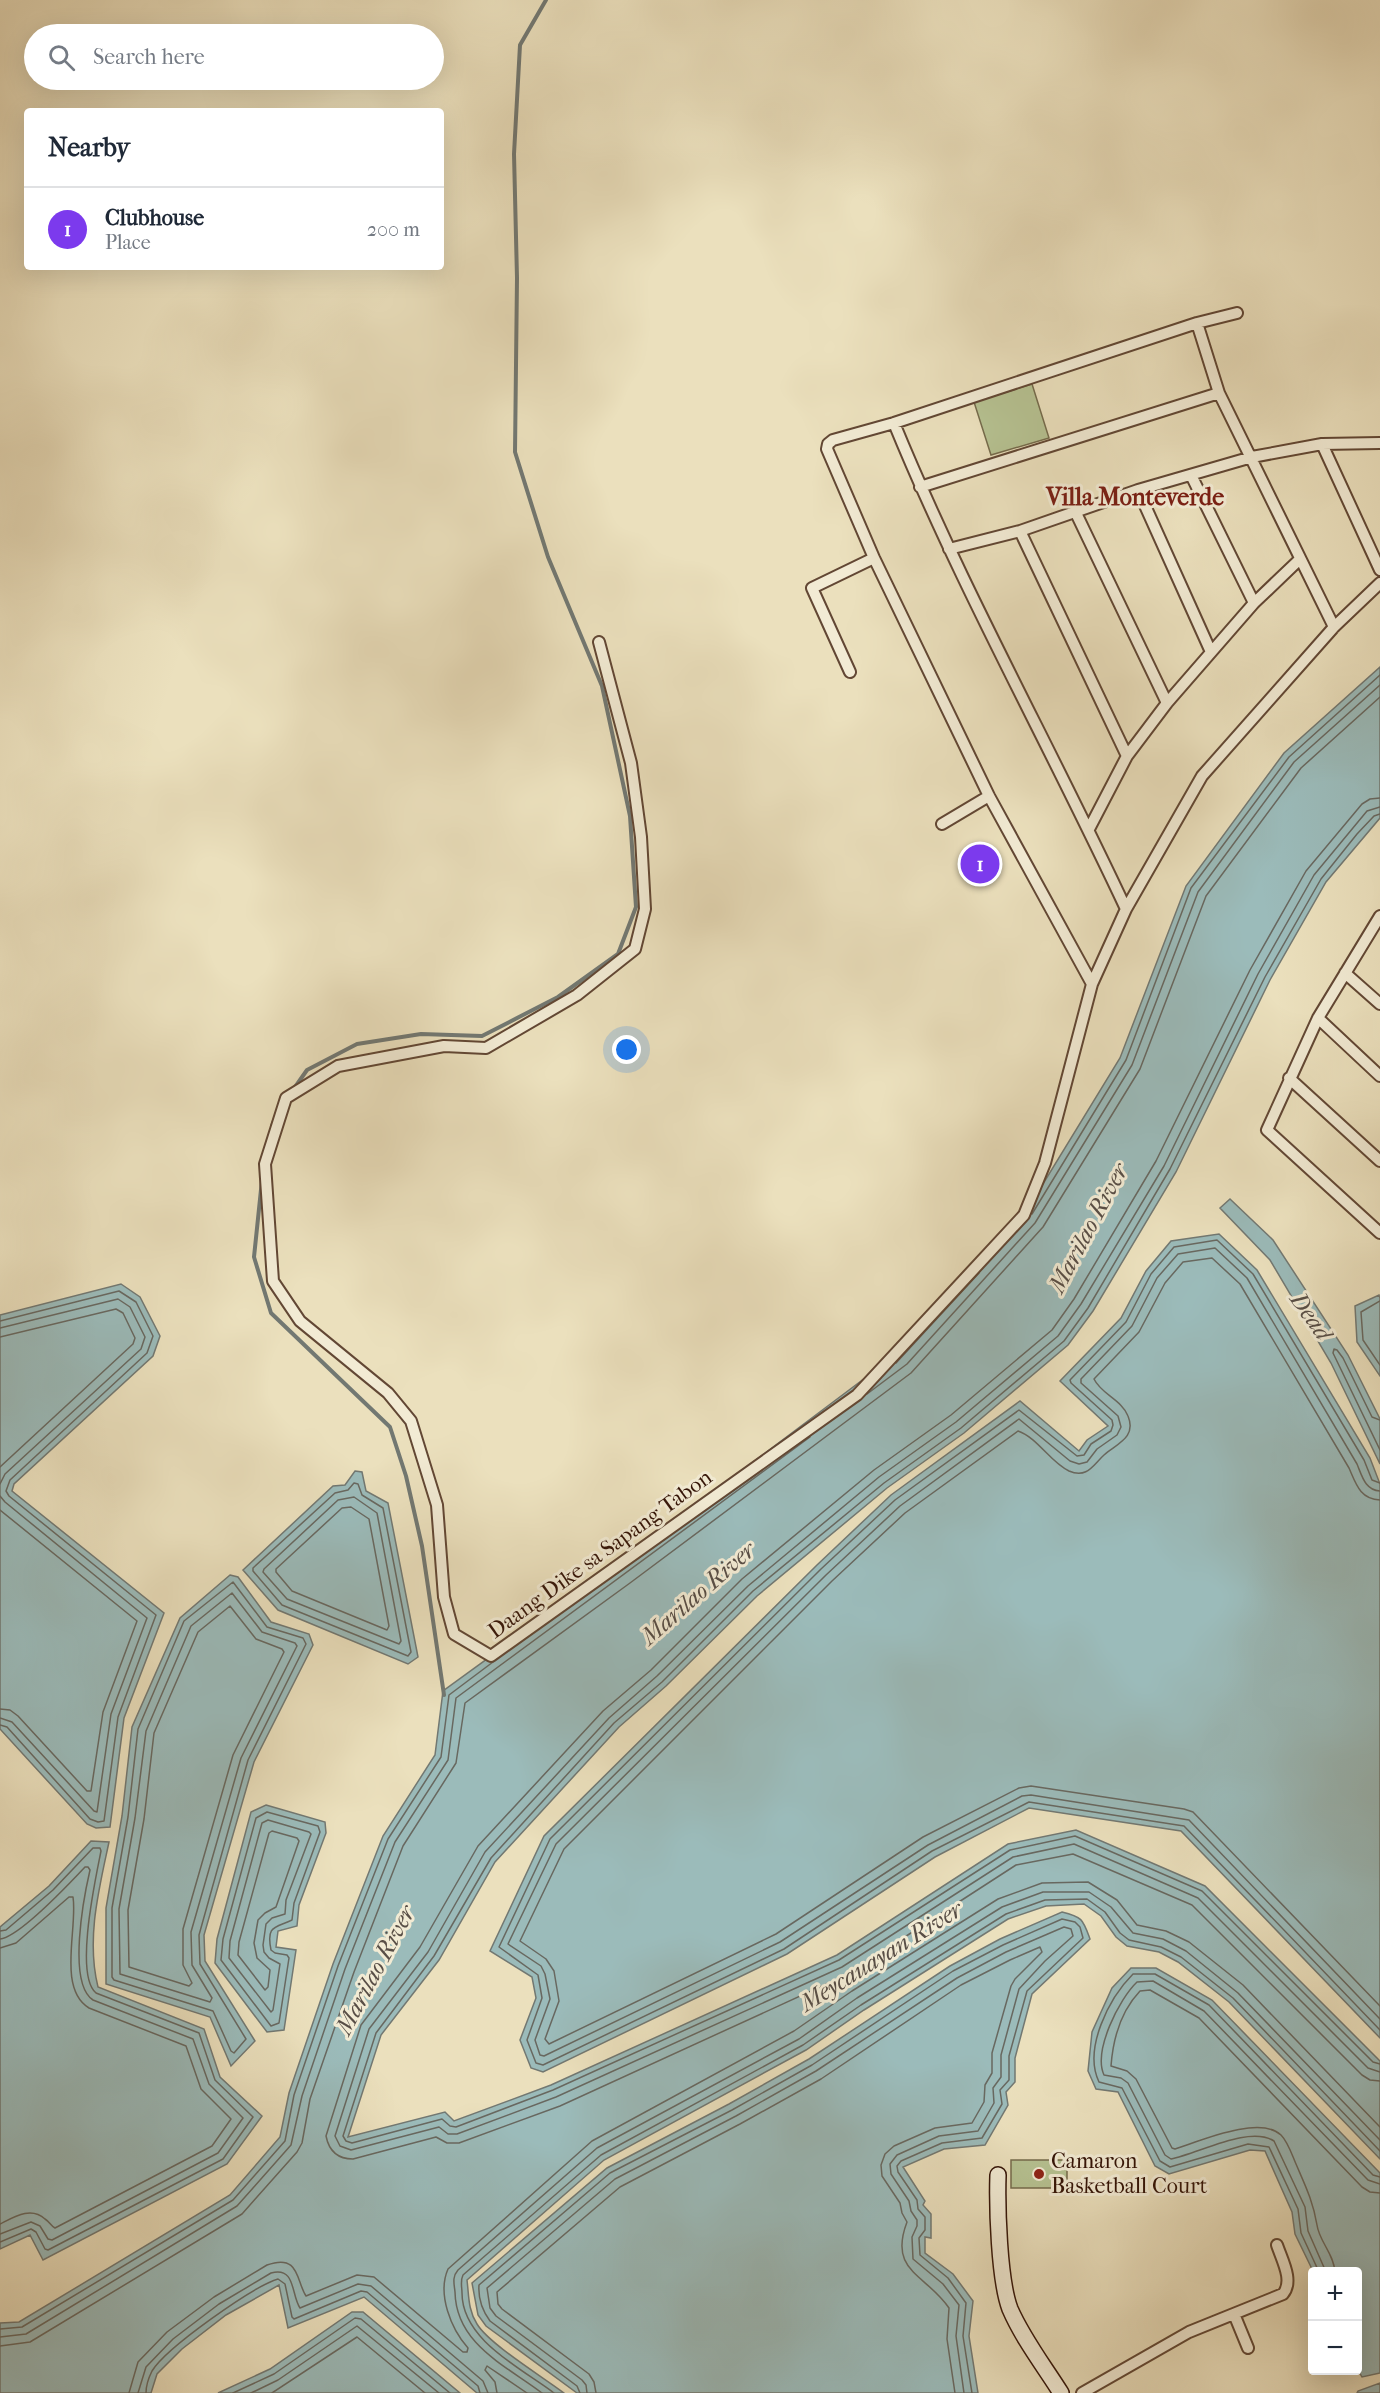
<!DOCTYPE html>
<meta charset="utf-8">
<style>
:root{--surface:#fff;--page:#f2f2f3;--text:#1f2937;--muted:#747a83;--line:#e0e1e3;--accent:#7c3aed}
body{margin:0;font-family:"IM FELL French Canon",serif;background:var(--page);color:var(--text)}
.controls{position:absolute;right:18px;bottom:18px;display:grid;overflow:hidden;border-radius:6px;box-shadow:0 6px 24px #0002}
.controls button{width:54px;height:54px;display:grid;place-items:center;padding:0;border:0;border-bottom:2px solid var(--line);background:var(--surface);color:var(--text);font:30px sans-serif}
.you{position:absolute;left:627px;top:1050px;width:21px;height:21px;margin:-15px;border:4px solid #fff;border-radius:50%;background:#1a73e8;box-shadow:0 0 0 9px #1a73e833}
.badge{display:grid;place-items:center;width:39px;height:39px;border-radius:50%;background:var(--accent);color:#fff;font-size:20px;font-weight:700}
.pin{position:absolute;translate:-50% -50%;border:3px solid #fff;box-shadow:0 2px 6px #0006}
.list{margin:0;padding:0;list-style:none}
h2{display:flex;justify-content:space-between;align-items:center;height:78px;margin:0;padding:0 24px;font-size:26px}
h2 small{font-size:20px;font-weight:400;color:var(--muted)}
.list li{display:grid;grid-template-columns:39px 1fr auto;gap:18px;align-items:center;box-sizing:border-box;height:84px;padding:0 24px;border-top:2px solid var(--line)}
.list b{display:block;font-size:22px;white-space:nowrap}
.list p{margin:0;font-size:20px;white-space:nowrap;color:var(--muted)}
.list em{font-size:20px;font-style:normal;color:var(--muted)}
.icon{flex:none;width:33px;height:33px;fill:none;stroke:currentColor;stroke-width:2;stroke-linecap:round;stroke-linejoin:round}
.map{position:relative;flex:none;width:1380px;height:2393px;overflow:hidden}
.search{position:absolute;background:var(--surface);box-shadow:0 6px 24px #0002;left:24px;top:24px;width:420px;height:66px;display:flex;align-items:center;gap:15px;box-sizing:border-box;padding:0 21px;border-radius:33px;color:var(--muted);font-size:22px}
.panel{position:absolute;background:var(--surface);box-shadow:0 6px 24px #0002;left:24px;top:108px;width:420px;height:162px;border-radius:6px}
.map>svg:first-child{display:block}
.green{fill:#b6c292;stroke:#756b4c;stroke-width:1.5}
.water{fill:#9bbbba;stroke:#727872;stroke-width:1.5}
.lines{fill:none;stroke-linecap:round;stroke-linejoin:round}
.shore{stroke:#686860;stroke-width:1.5}
.stream{stroke:#727872;stroke-width:4}
.street-casing{stroke:#624734;stroke-width:14}
.secondary-casing{stroke:#341407;stroke-width:18}
.street{stroke:#f2ebd4;stroke-width:10}
.secondary{stroke:#f2ebd4;stroke-width:15}
.poi-dot{fill:#8f2418;stroke:#f2ebd4;stroke-width:2}
.labels{text-anchor:middle;dominant-baseline:central;stroke-width:6;stroke-linejoin:round;paint-order:stroke}
.street-label{font-size:22px;fill:#341407;stroke:#f2ebd4}
.poi-label{font-size:22px;fill:#341407;stroke:#f2ebd4;text-anchor:start}
.neighbourhood-label{font-size:24px;font-weight:bold;fill:#7a1f14;stroke:#f2ebd4}
.water-label{font-size:24px;font-style:italic;fill:#584e46;stroke:#f2ebd4}
</style>
<div class="map">
<svg width="1380" height="2393" viewBox="0 0 1380 2393">
<rect width="100%" height="100%" fill="#ebe0bd"/>
<filter id="stains"><feTurbulence type="fractalNoise" baseFrequency=".00333" numOctaves="4"/><feColorMatrix values="0 0 0 0 .2 0 0 0 0 .09 0 0 0 0 .02 0 0 0 .5 -.17"/></filter>
<radialGradient id="worn" r=".72"><stop offset=".6" stop-color="#630" stop-opacity="0"/><stop offset="1" stop-color="#630" stop-opacity=".3"/></radialGradient>
<path class="green" d="M1032 384 1049 438 991 455 974 402Z
M1011 2160H1067V2188H1011Z"/>
<path class="water" d="M1380 667V818L1326 882 1270 980 1176 1172 1093 1311 1068 1345 964 1433 887 1488 757 1596 666 1686 619 1727 495 1862 439 1960 381 2035 348 2137 445 2112 454 2121 551 2085 837 1955 1008 1844 1076 1830 1205 1886 1380 2061V2159L1229 2002 1178 1962 1159 1952 1127 1946 1116 1937 1101 1916 1084 1904 1046 1906 1008 1919 864 2010 806 2050 604 2160 467 2280C469 2296 468 2310 477 2324 489 2344 543 2377 564 2393H477L364 2297 288 2328 279 2285 226 2315 182 2349 157 2374 151 2393H0V2323L19 2322 230 2195 280 2137 289 2093 333 1964 383 1836 435 1755 443 1691 616 1565 897 1354 1024 1215 1120 1058 1186 886 1284 753Z
M1230 1199 1273 1240 1348 1355 1380 1419V1464L1331 1363 1270 1260 1220 1208Z
M1219 1234 1257 1270 1370 1458 1380 1484V2038L1181 1831 1029 1808 935 1857 787 1954 543 2072 531 2068 520 2040 536 1998 532 1977 490 1951 544 1836 817 1565 891 1495 1020 1401 1079 1451 1087 1440 1108 1426 1060 1381 1121 1318 1146 1271 1171 1241Z
M121 1284 140 1297 160 1336 153 1356 14 1484 12 1491 164 1613 124 1718 110 1827 96 1828 87 1824 0 1729V1315Z
M1379 1295 1380 1298V1376L1357 1342 1355 1306Z
M355 1471 362 1472 366 1491 388 1503 418 1657 408 1664 278 1610 243 1570 333 1486 345 1485Z
M230 1575 238 1577 271 1622 309 1634 313 1645 254 1762 204 1935 205 1961 255 2041 231 2066 210 2017 106 1984V1908L122 1816 132 1727 180 1618Z
M266 1805 325 1822 326 1833 299 1905 297 1926 278 1931 276 1947 296 1950 284 2030 267 2032 215 1963 217 1939 251 1812Z
M91 1841 109 1842C99 1889 86 1939 98 1987L204 2029 220 2077 262 2116 227 2164 43 2260 30 2235 0 2249V1927L49 1886Z
M1062 1912C1083 1917 1083 1920 1090 1939L1032 1994 1015 2058V2082L1006 2092 1008 2105 985 2145 944 2149 903 2167 925 2201 923 2205 931 2214V2238L925 2237V2253L953 2274 973 2301 969 2336 978 2393H577L486 2326 478 2315 472 2283 607 2168 729 2104 809 2059 950 1966 1000 1939Z
M1131 1968H1156L1212 2000 1380 2173V2373L1362 2377 1358 2370V2272L1313 2271 1295 2234 1292 2212 1265 2151 1250 2150 1169 2174 1155 2166 1118 2092 1096 2089 1088 2071 1092 2032 1112 1988Z
M352 2312H363L460 2393H218L270 2369Z
M1380 2383V2393H1357L1358 2391Z"/>
<g class="lines">
<path class="shore" d="M1380 798 1370 799 1362 804 1306 871 1250 970 1156 1161 1074 1299 1052 1330 951 1415 874 1470 742 1579 651 1670 603 1711 478 1846 420 1947 361 2025 326 2136C329 2151 338 2159 353 2159L436 2137 447 2143H459L560 2106 846 1975 1016 1865 1073 1854 1192 1905 1362 2075 1370 2080 1380 2081
M1380 807 1367 811 1314 875 1258 974 1164 1166 1081 1304 1058 1336 956 1422 879 1477 748 1586 657 1676 609 1718 485 1852 428 1952 369 2029 335 2136 340 2146 351 2150 439 2127 448 2134H457L556 2097 842 1967 1013 1857 1074 1844 1198 1898 1368 2068 1380 2072
M1380 814 1374 816 1357 834 1321 879 1265 977 1170 1169 1088 1308 1064 1341 961 1428 884 1483 753 1591 662 1682 614 1723 491 1858 434 1956 376 2033 343 2136 346 2141 352 2143 442 2119 450 2126 456 2127 553 2090 839 1960 1010 1850 1075 1836 1202 1891 1373 2062 1380 2064
M1032 1214 1126 1060 1191 888 1289 757 1380 675
M1380 1301 1361 1312 1363 1340 1380 1365
M0 1321 119 1291 136 1302 153 1336 147 1353 10 1480 6 1491 9 1496 156 1615 118 1717 104 1821 98 1822 90 1819 7 1727 0 1725
M0 1328 118 1299 130 1307 145 1337 141 1349 5 1474 0 1484
M0 1337 116 1309 123 1313 135 1338 133 1344 0 1467
M896 1363 979 1273
M867 1394 907 1364 1035 1223 1132 1065 1198 892 1294 762 1380 685
M1380 1420 1372 1417 1343 1358 1337 1350 1334 1349 1333 1353 1380 1450
M354 1483 358 1484 362 1495 383 1508 411 1652 408 1656 282 1605 253 1571V1568L335 1493 348 1490Z
M1380 1483 1372 1480 1364 1460 1253 1274 1217 1240 1174 1247 1151 1274 1126 1322 1070 1380 1071 1383 1112 1420 1113 1425 1111 1431 1091 1444 1084 1455 1077 1456 1019 1410 895 1500 821 1569 550 1839 499 1947 538 1975 542 1998 527 2040 536 2063 543 2065 784 1949 932 1851 1029 1802 1184 1826 1380 2030
M1380 1491C1365 1490 1362 1476 1357 1464L1247 1278 1215 1248 1178 1254 1157 1278 1132 1326 1081 1379V1383L1118 1416 1121 1427 1117 1435 1097 1449 1087 1462 1079 1464 1070 1461 1019 1419 900 1506 826 1575 556 1844 508 1944 541 1966 545 1974 550 1999 535 2040 540 2055 544 2056 780 1942 928 1845 1022 1796 1031 1795 1189 1820 1380 2019
M0 1496 5 1502 147 1618 111 1714 97 1812 94 1811 12 1722 0 1718
M354 1497 377 1513 401 1641 399 1644 287 1599 263 1572 264 1569 338 1500Z
M1380 1500C1360 1499 1356 1484 1349 1468L1240 1284 1212 1258 1183 1262 1165 1283 1139 1332 1094 1379C1101 1394 1122 1400 1128 1416 1137 1438 1116 1444 1104 1455 1093 1465 1087 1479 1069 1471 1050 1462 1038 1438 1018 1431L905 1513 832 1581 564 1849 520 1941 546 1959 554 1971 559 2001 545 2039 549 2044 776 1934 923 1837 1019 1788 1031 1786 1184 1809 1193 1812 1380 2006
M351 1507 369 1519 389 1626 387 1630 292 1591 276 1572V1569L342 1508Z
M0 1510 137 1621 103 1712 91 1791H87L18 1716 10 1710 0 1709
M233 1582 267 1627 303 1638 306 1644 248 1760 199 1935 200 1964 246 2039 234 2053 231 2051 213 2011 114 1980 112 1977V1908L128 1817 138 1729 184 1621Z
M232 1593 262 1632 295 1643 297 1646 241 1758 191 1932 192 1965 212 1998 210 2002 120 1974 119 1909 135 1818 146 1731 191 1626Z
M230 1606 256 1639 282 1649 284 1652 233 1755 183 1929V1965L192 1983 189 1986 129 1967 128 1910 144 1819 154 1733 198 1632Z
M267 1812 318 1826 320 1832 294 1903 292 1920C275 1928 266 1925 271 1950L275 1953 287 1955 289 1958 279 2023 271 2026 221 1960 223 1939 256 1818Z
M268 1820 309 1832 311 1834 286 1900 285 1914 272 1918 266 1924 263 1945 264 1952 269 1958 280 1964 273 2010 271 2012 229 1958 230 1941 262 1823Z
M272 1831 297 1838 299 1841 276 1907 265 1913 258 1920 254 1943 257 1958 270 1970 268 1987 265 1990 238 1955 239 1942 269 1833Z
M0 1931 6 1930 53 1890 93 1848H100L101 1851C96 1877 74 1975 96 1993L199 2033 215 2080 253 2117 223 2159 48 2250 45 2249 36 2232 31 2229 0 2242
M0 1939C19 1937 70 1883 85 1867H88L90 1870C84 1896 67 1983 93 2000L193 2039 209 2084 243 2118 218 2153 52 2240 48 2239 40 2226 31 2222 0 2234
M0 1948 16 1943 69 1897H73C78 1927 57 1989 89 2008L186 2046 201 2089 231 2119 212 2146 55 2228C51 2226 50 2222 45 2219 31 2206 14 2217 0 2224
M1319 2272 1301 2233 1298 2209 1269 2147 1248 2144 1170 2167 1160 2161 1122 2088 1099 2082C1083 2049 1109 1998 1133 1974H1155L1209 2005 1373 2175 1380 2177
M1326 2272 1308 2231 1305 2207 1274 2141C1249 2125 1198 2154 1171 2159L1165 2155 1128 2083 1121 2078 1104 2075C1093 2051 1119 1999 1137 1982L1153 1981 1204 2011 1368 2180 1380 2184
M1335 2272C1334 2254 1319 2241 1317 2225 1313 2201 1305 2185 1296 2164 1292 2155 1288 2142 1281 2135 1260 2115 1200 2141 1175 2149L1172 2148 1136 2079 1127 2071 1111 2066C1113 2039 1121 2011 1140 1991L1150 1990 1199 2018 1362 2187 1370 2192 1380 2193
M0 2329 22 2327 233 2200 285 2141 294 2095 338 1966 388 1839 441 1757 449 1695 493 1662
M0 2337 26 2334 237 2206 291 2145 302 2096 345 1969 395 1842 448 1760 456 1698 810 1437
M0 2346 30 2342 242 2214 297 2152 302 2143 310 2099 354 1972 403 1846 456 1763 465 1703 630 1583 911 1373 1043 1227 1140 1069 1206 896 1301 768 1380 697
M129 2393 138 2362 167 2332 214 2297 267 2265C300 2253 296 2281 306 2296L357 2275 374 2277 463 2352H467L468 2348C451 2329 437 2294 448 2269L592 2141 794 2031 852 1991 998 1899 1042 1883 1088 1882 1117 1900 1137 1925 1166 1931 1189 1942 1243 1985 1380 2127
M138 2393 146 2367 173 2339 219 2304 271 2273C296 2266 291 2295 300 2308L358 2284 371 2286 483 2381 488 2393
M146 2393C146 2386 149 2377 152 2371 166 2348 252 2287 278 2279L285 2284 292 2317 294 2319 361 2291 367 2292 478 2386 480 2393
M233 2393 274 2374 355 2318 361 2319 450 2393
M251 2393 278 2380 357 2326 439 2393
M272 2393 357 2337 425 2393
M497 2393 495 2382 485 2370 487 2366 527 2393
M542 2393C505 2365 456 2344 455 2292 454 2283 452 2277 458 2270L597 2148 799 2039 857 1998 1002 1907 1043 1892H1089L1111 1907 1133 1933 1163 1939 1186 1951 1238 1993 1380 2140
M554 2393C521 2368 462 2340 462 2293 462 2287 460 2281 463 2275L601 2155 803 2045 861 2005 1006 1914 1045 1900 1087 1899 1105 1912 1120 1933 1129 1940 1161 1947 1181 1957 1233 1998 1380 2151
M580 2393 577 2386 490 2321C482 2310 478 2298 479 2285L610 2173 732 2110 812 2065 953 1971 1003 1945 1062 1919 1075 1922 1080 1927 1083 1938 1027 1991 1009 2056V2080L1000 2090 1002 2104 982 2138 942 2143 901 2161 897 2166 898 2172 917 2200 918 2209 925 2217V2230L919 2238 920 2255 948 2278 966 2303 963 2336 972 2393
M587 2393 586 2385 582 2380 496 2316 490 2308 487 2288 615 2179 736 2116 816 2071 957 1978 1006 1952 1064 1927 1071 1929 1073 1936 1045 1961 1019 1989 1001 2055V2077L993 2088 994 2103 978 2131 939 2136 897 2155 890 2164 891 2174 909 2201 911 2211 917 2220V2226L912 2237 913 2259 943 2284 959 2305 956 2336 964 2393
M596 2393 594 2382 589 2374 502 2309 498 2304 497 2292 620 2187 740 2124 821 2079 961 1985 1010 1960 1040 1947 1042 1952 1015 1979 1011 1986 992 2053V2073L985 2085 984 2102 972 2123 935 2128 894 2146 885 2154 881 2165 882 2176 900 2203 902 2213 907 2222C888 2272 926 2274 949 2308L947 2339 955 2393"/>
<path class="stream" d="M293 1090 307 1070 357 1044 421 1034 482 1036 558 997 618 954 636 907 630 816 602 686 548 557 515 452 517 278 514 154 520 45 546 0
M272 1126 278 1111
M262 1180 254 1257 271 1313 390 1427 406 1476 422 1546 444 1695"/>
<g class="street-casing">
<path id="street" d="M1197 323 1219 393 1334 627
M894 423C962 589 1050 746 1126 909
M1322 444 1380 570
M1191 475 1254 603
M920 487 1219 393
M1138 490 1211 652
M1075 511 1167 703
M1020 531 1127 756
M949 549 1020 531 1138 490 1252 457 1322 444 1380 443
M599 642 631 763 641 837 645 909 635 949 577 995 486 1048 444 1046 338 1066 286 1098 265 1164 273 1281 300 1321 388 1393 411 1421 437 1505 444 1597 454 1634 491 1656 857 1395 1024 1215 1045 1163 1092 984 1126 909 1202 776 1334 627 1380 583
M850 672 812 588 874 558
M942 824 989 796
M1089 829 1127 756 1167 703 1254 603 1299 560
M1380 916 1318 1018 1267 1130 1380 1233
M1345 973 1380 1004
M1092 984 989 796 874 558 827 449 828 444 833 440 894 423 1197 323 1237 313
M1318 1018 1380 1076
M1289 1078 1380 1161
M1234 2314 1248 2348
M1082 2393 1189 2332 1283 2294C1294 2281 1282 2260 1277 2245"/>
</g>
<g class="secondary-casing">
<path id="secondary" d="M998 2175C997 2207 999 2280 1010 2309 1023 2339 1044 2366 1061 2393"/>
</g>
<use href="#street" class="street"/>
<use href="#secondary" class="secondary"/>
</g>
<circle class="poi-dot" cx="1039" cy="2174" r="6"/>
<g class="labels">
<g class="street-label">
<text transform="translate(600 1554) rotate(-36)">Daang Dike sa Sapang Tabon</text>
</g>
<g class="poi-label">
<text x="1051" y="2161">Camaron<tspan x="1051" dy="25">Basketball Court</tspan></text>
</g>
<g class="neighbourhood-label">
<text x="1135" y="497">Villa Monteverde</text>
</g>
<g class="water-label">
<text transform="translate(1088 1228) rotate(-62)">Marilao River</text>
<text transform="translate(1311 1316) rotate(55)">Dead</text>
<text transform="translate(698 1593) rotate(-41)">Marilao River</text>
<text transform="translate(881 1956) rotate(-32)">Meycauayan River</text>
<text transform="translate(375 1970) rotate(-62)">Marilao River</text>
</g>
</g>
<rect width="100%" height="100%" filter="url(#stains)"/>
<rect width="100%" height="100%" fill="url(#worn)"/>
</svg>
<div class="controls">
<button>+</button>
<button>−</button>
</div>
<div class="you"></div>
<div class="pin badge" style="left:980px;top:864px">1</div>
<div class="search"><svg class="icon" aria-label="search" viewBox="0 0 24 24"><circle cx="10" cy="10" r="6"/><path d="M15 15l6 6"/></svg>Search here</div>
<section class="panel">
<h2>Nearby<small></small></h2>
<ul class="list">
<li><span class="badge">1</span><div><b>Clubhouse</b><p>Place</p></div><em>200 m</em></li>
</ul>
</section>
</div>
